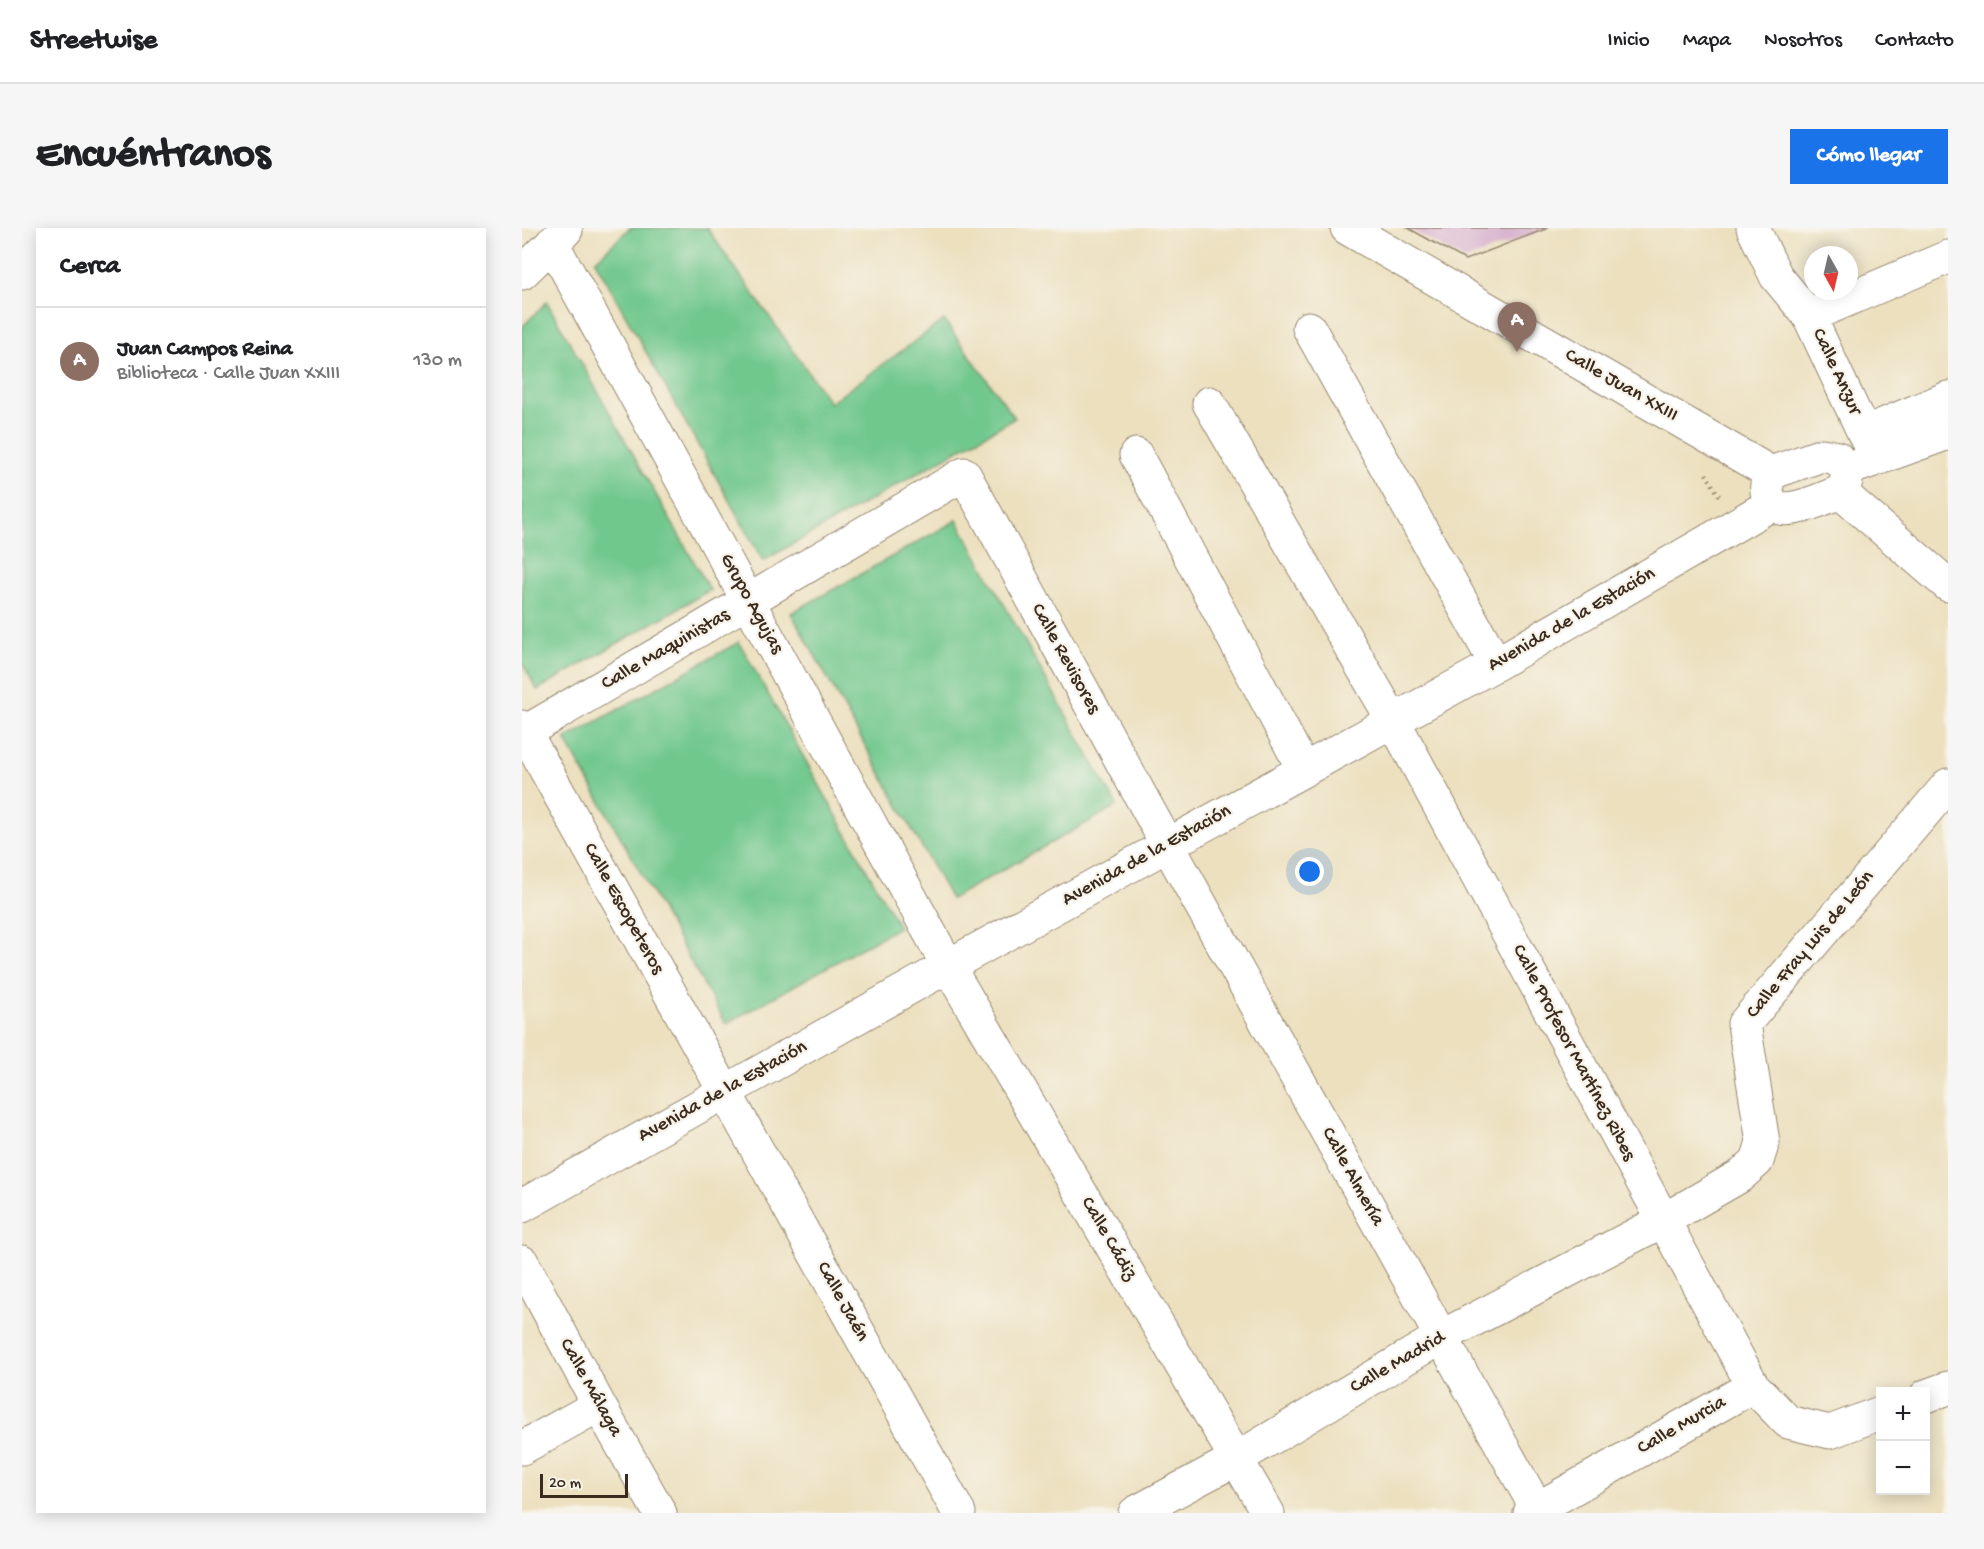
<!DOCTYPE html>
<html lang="es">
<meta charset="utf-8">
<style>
:root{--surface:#fff;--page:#f6f6f6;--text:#202124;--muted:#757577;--line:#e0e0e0;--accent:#1a73e8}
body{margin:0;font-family:"Gochi Hand",sans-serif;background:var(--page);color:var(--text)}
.controls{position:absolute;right:18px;bottom:18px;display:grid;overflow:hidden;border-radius:0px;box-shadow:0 3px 15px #0003}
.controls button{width:54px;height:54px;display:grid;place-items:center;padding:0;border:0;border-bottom:2px solid var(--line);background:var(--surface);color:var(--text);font:30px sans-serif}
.compass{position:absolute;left:1282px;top:18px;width:54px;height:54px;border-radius:50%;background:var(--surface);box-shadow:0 3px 15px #0003;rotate:172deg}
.scale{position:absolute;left:18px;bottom:15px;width:88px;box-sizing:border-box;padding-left:6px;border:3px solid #3b2a1e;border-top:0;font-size:16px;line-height:21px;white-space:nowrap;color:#3b2a1e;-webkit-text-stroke:4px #f7f3e8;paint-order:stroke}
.you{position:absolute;left:788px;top:644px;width:21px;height:21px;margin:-15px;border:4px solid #fff;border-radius:50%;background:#1a73e8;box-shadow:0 0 0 9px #1a73e833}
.badge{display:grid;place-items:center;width:39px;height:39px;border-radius:50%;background:var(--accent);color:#fff;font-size:20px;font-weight:700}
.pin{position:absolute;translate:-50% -50px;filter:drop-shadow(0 2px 3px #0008)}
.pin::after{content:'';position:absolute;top:32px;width:21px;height:18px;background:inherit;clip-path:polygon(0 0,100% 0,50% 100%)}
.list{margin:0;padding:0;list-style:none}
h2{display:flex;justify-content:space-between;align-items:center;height:78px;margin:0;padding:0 24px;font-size:26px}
h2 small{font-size:20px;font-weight:400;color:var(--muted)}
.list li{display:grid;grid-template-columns:39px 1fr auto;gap:18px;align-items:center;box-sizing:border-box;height:108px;padding:0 24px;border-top:2px solid var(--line)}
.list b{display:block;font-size:22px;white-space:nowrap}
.list p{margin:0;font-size:20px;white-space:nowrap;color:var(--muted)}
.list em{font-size:20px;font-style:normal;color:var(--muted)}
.map{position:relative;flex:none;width:1426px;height:1285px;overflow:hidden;border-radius:0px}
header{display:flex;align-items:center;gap:36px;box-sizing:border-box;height:84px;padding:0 30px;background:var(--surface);border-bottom:2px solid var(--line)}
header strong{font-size:28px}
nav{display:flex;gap:33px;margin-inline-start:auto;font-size:21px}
.intro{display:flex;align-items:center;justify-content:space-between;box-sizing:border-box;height:144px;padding:0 36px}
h1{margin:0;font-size:42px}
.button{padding:15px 27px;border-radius:0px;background:var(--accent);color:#fff;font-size:21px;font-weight:700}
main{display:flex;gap:36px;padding:0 36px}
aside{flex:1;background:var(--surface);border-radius:0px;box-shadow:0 3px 15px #0003}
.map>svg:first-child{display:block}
.green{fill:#71c88d;stroke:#567956;stroke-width:1.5}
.building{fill:#d3a9cb}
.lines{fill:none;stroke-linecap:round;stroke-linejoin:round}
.minor-casing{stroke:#94856e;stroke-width:35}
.path{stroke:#94856e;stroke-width:4;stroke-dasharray:1.5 4.5;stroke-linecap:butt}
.minor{stroke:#fff;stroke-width:33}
.labels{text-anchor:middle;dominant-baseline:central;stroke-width:4.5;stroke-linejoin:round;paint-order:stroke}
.street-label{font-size:20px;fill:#3b2a1e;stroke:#f7f3e8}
</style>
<header>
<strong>Streetwise</strong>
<nav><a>Inicio</a><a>Mapa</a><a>Nosotros</a><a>Contacto</a></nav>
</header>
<div class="intro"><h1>Encuéntranos</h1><a class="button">Cómo llegar</a></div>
<main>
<aside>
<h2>Cerca<small></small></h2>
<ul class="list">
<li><span class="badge" style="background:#8d6e63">A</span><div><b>Juan Campos Reina</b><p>Biblioteca · Calle Juan XXIII</p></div><em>130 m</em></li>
</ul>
</aside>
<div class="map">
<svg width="1426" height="1285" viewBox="0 0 1426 1285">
<rect width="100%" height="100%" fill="#f7f3e8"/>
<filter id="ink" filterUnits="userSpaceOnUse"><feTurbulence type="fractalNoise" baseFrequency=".0167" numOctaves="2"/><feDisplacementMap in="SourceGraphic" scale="12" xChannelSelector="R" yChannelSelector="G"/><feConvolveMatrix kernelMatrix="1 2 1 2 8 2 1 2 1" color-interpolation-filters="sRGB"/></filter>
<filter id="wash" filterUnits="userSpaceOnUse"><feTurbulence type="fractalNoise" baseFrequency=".008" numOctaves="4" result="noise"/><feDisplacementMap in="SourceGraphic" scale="24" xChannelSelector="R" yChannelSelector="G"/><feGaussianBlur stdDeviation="1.35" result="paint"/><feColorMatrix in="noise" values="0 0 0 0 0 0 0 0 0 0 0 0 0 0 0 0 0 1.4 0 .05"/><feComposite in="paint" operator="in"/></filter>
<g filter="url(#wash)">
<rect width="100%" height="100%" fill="#ece0bf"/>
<path class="green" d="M108 0H185L308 175 422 92 493 190 241 333 73 33Z
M25 74 188 362 15 462 0 434V99Z
M435 292 595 578 429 671 269 385Z
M217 414 377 699 204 796 43 511Z"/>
<g id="blocks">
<path class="building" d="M886 0H1026L943 32Z"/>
</g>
</g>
<g filter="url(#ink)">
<use href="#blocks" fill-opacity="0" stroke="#94856e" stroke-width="1.5"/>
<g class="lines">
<g class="minor-casing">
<path id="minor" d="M825 0 1249 245
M1231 0 1254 48 1287 88 1354 231
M30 15 426 738 746 1285
M0 45 44 2
M1287 88 1426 29
M787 100 974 436
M687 175 871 492 1231 1158
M1342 205 1426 170
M614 227 782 542
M1300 227 1315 230 1325 241C1326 251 1324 257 1318 264 1301 270 1258 293 1248 272 1243 262 1244 255 1249 245Z
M1335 238 1426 205
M1318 264 1426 357
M0 499 437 1285
M0 506 442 246 645 616 1015 1281
M0 978 426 738 974 436 1250 276
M0 1034 77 1177 138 1285
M1404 1168 1426 1160
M0 1220 77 1177
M613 1285 714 1231 919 1109 1142 992 1218 948 1235 933 1241 914 1222 796 1426 557
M1008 1285 1231 1158 1266 1194 1308 1204 1358 1185"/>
</g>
<path class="path" d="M1184 246 1199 271"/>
<use href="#minor" class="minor"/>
</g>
</g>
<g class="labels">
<g class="street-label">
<text transform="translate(1314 144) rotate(65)">Calle Anzur</text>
<text transform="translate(1099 158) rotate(30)">Calle Juan XXIII</text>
<text transform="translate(229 376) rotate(61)">Grupo Agujas</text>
<text transform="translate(1050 392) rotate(-30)">Avenida de la Estación</text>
<text transform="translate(144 422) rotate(-30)">Calle Maquinistas</text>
<text transform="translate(543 431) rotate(61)">Calle Revisores</text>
<text transform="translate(625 628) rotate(-29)">Avenida de la Estación</text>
<text transform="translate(101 681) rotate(61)">Calle Escopeteros</text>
<text transform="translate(1289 717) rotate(-50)">Calle Fray Luis de León</text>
<text transform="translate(1051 825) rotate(62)">Calle Profesor Martínez Ribes</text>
<text transform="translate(201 864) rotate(-29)">Avenida de la Estación</text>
<text transform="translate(830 949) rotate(61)">Calle Almería</text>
<text transform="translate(586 1011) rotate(60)">Calle Cádiz</text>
<text transform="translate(320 1074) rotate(61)">Calle Jaén</text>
<text transform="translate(876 1135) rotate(-30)">Calle Madrid</text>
<text transform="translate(68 1160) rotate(61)">Calle Málaga</text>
<text transform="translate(1160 1198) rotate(-30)">Calle Murcia</text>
</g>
</g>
</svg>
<div class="controls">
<button>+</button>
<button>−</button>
</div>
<svg class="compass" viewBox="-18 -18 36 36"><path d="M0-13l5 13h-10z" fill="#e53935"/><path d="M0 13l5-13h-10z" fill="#757577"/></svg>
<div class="scale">20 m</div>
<div class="you"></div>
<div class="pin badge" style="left:995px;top:124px;background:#8d6e63">A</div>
</div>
</main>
